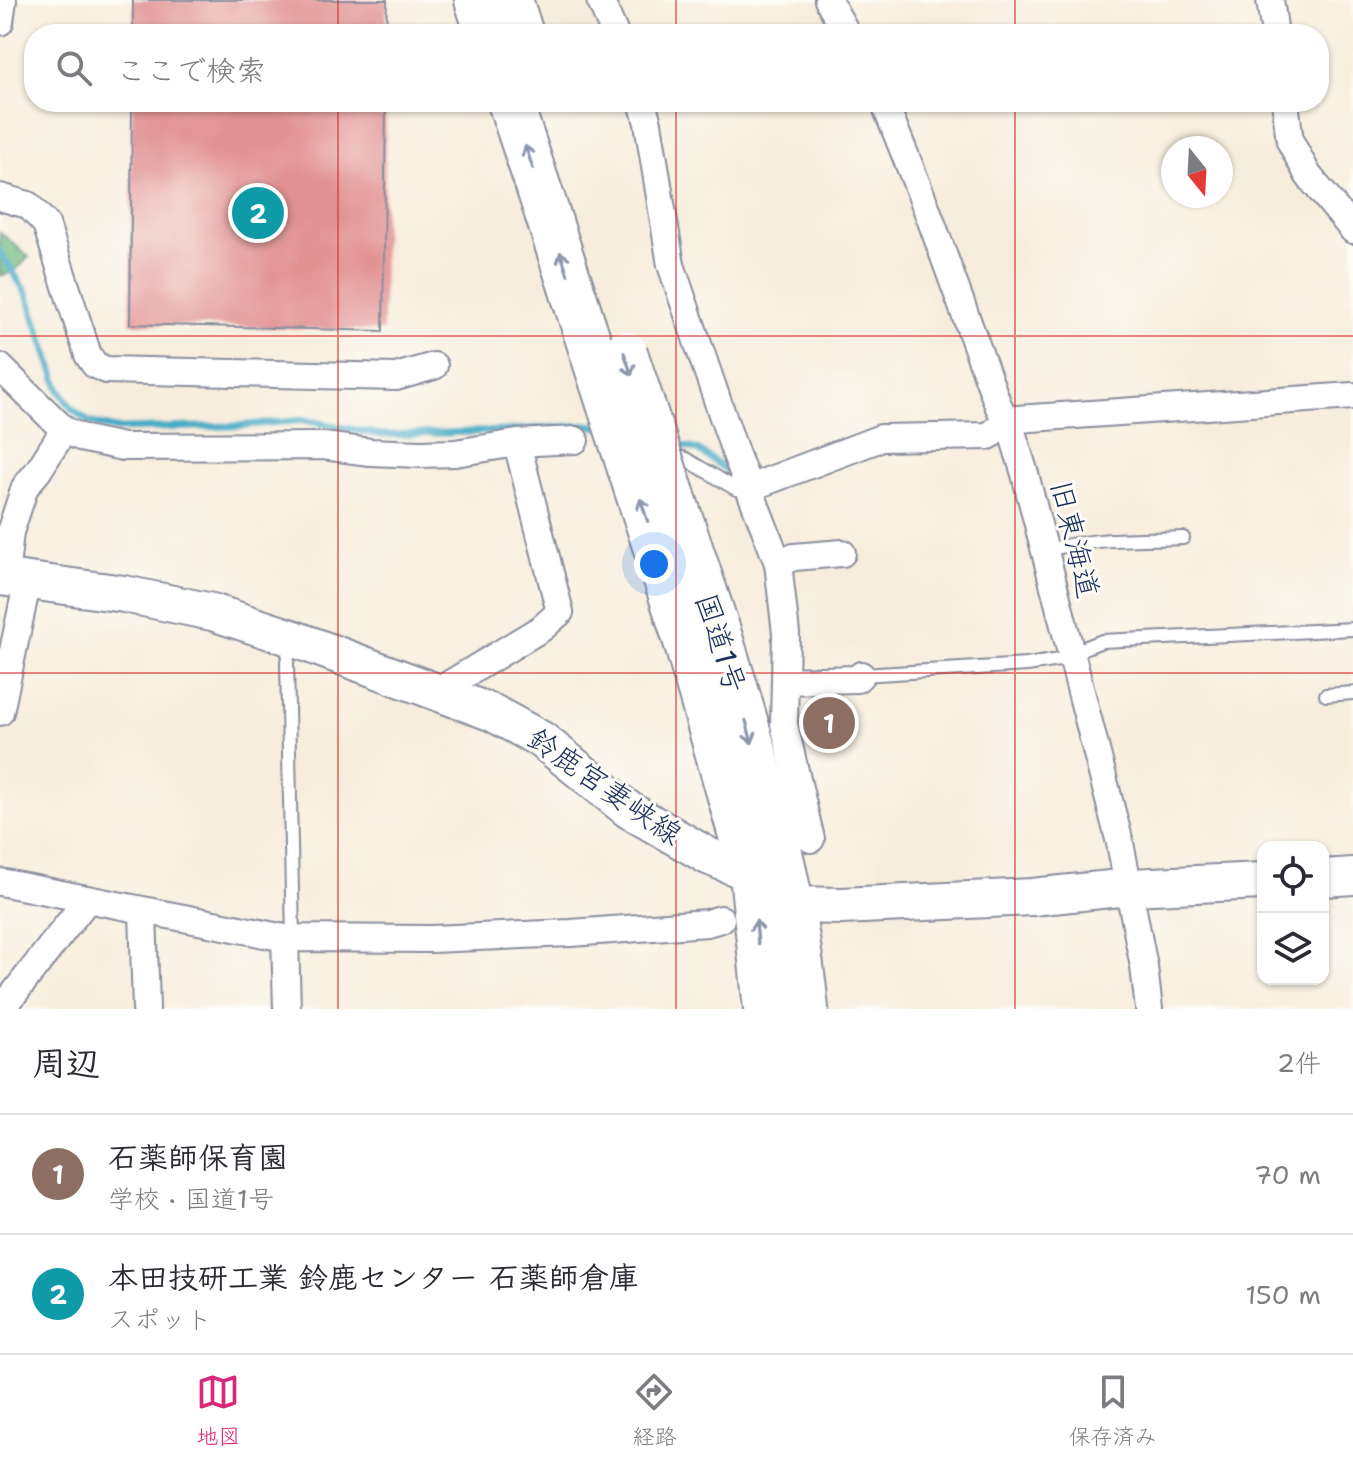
<!DOCTYPE html>
<html lang="ja">
<meta charset="utf-8">
<style>
:root{--surface:#fff;--page:#f7f7f7;--text:#2b2b33;--muted:#7c7c81;--line:#e1e1e2;--accent:#db2777}
body{margin:0;font-family:"Shantell Sans","Klee One",sans-serif;background:var(--page);color:var(--text)}
.controls{position:absolute;right:24px;bottom:24px;display:grid;overflow:hidden;border-radius:16px;box-shadow:0 2px 6px #0004}
.controls button{width:72px;height:72px;display:grid;place-items:center;padding:0;border:0;border-bottom:2px solid var(--line);background:var(--surface);color:var(--text);font:40px sans-serif}
.compass{position:absolute;left:1161px;top:136px;width:72px;height:72px;border-radius:50%;background:var(--surface);box-shadow:0 2px 6px #0004;rotate:162deg}
.you{position:absolute;left:654px;top:564px;width:28px;height:28px;margin:-20px;border:6px solid #fff;border-radius:50%;background:#1a73e8;box-shadow:0 0 0 12px #1a73e833}
.badge{display:grid;place-items:center;width:52px;height:52px;border-radius:50%;background:var(--accent);color:#fff;font-size:26px;font-weight:700}
.pin{position:absolute;translate:-50% -50%;border:4px solid #fff;box-shadow:0 2px 8px #0006}
.list{margin:0;padding:0;list-style:none}
h2{display:flex;justify-content:space-between;align-items:center;height:104px;margin:0;padding:0 32px;font-size:34px}
h2 small{font-size:26px;font-weight:400;color:var(--muted)}
.list li{display:grid;grid-template-columns:52px 1fr auto;gap:24px;align-items:center;box-sizing:border-box;height:120px;padding:0 32px;border-top:2px solid var(--line)}
.list b{display:block;font-size:30px;white-space:nowrap}
.list p{margin:0;font-size:26px;white-space:nowrap;color:var(--muted)}
.list em{font-size:26px;font-style:normal;color:var(--muted)}
.icon{flex:none;width:44px;height:44px;fill:none;stroke:currentColor;stroke-width:2;stroke-linecap:round;stroke-linejoin:round}
.map{position:relative;flex:none;width:1353px;height:1009px;overflow:hidden}
.search{position:absolute;background:var(--surface);box-shadow:0 2px 6px #0004;left:24px;right:24px;top:24px;height:88px;display:flex;align-items:center;gap:20px;box-sizing:border-box;padding:0 28px;border-radius:32px;color:var(--muted);font-size:30px}
.sheet{height:344px;background:var(--surface)}
nav{display:flex;justify-content:space-around;align-items:center;box-sizing:border-box;height:112px;border-top:2px solid var(--line);background:var(--surface);font-size:22px;color:var(--muted)}
nav a{display:grid;justify-items:center;gap:4px}
nav .on{color:var(--accent)}
.map>svg:first-child{display:block}
.forest{fill:#75bd83;stroke:#487670;stroke-width:2}
.lines{fill:none;stroke-linecap:round;stroke-linejoin:round}
.stream{stroke:#46abc6;stroke-width:7}
.building{fill:#e19191}
.lane-casing{stroke:#898e9d;stroke-width:16}
.street-casing{stroke:#898e9d;stroke-width:30}
.secondary-casing{stroke:#898e9d;stroke-width:40}
.highway-casing{stroke:#898e9d;stroke-width:48}
.lane{stroke:#fff;stroke-width:12}
.street{stroke:#fff;stroke-width:26}
.secondary{stroke:#fff;stroke-width:36}
.highway{stroke:#fff;stroke-width:44}
.highway-bridge-casing{stroke:#898e9d;stroke-width:48;stroke-linecap:butt}
.highway-bridge{stroke:#fff;stroke-width:44}
.oneway{stroke:#8d97ae}
.grid{fill:none;stroke:#d62828;stroke-width:2;stroke-opacity:0.55}
.labels{text-anchor:middle;dominant-baseline:central;stroke-width:6;stroke-linejoin:round;paint-order:stroke}
.street-label{font-size:30px;fill:#1b2f5e;stroke:#fdfcf7}
</style>
<div class="map">
<svg width="1353" height="1009" viewBox="0 0 1353 1009">
<rect width="100%" height="100%" fill="#fdfcf7"/>
<filter id="ink" filterUnits="userSpaceOnUse"><feTurbulence type="fractalNoise" baseFrequency=".0125" numOctaves="2"/><feDisplacementMap in="SourceGraphic" scale="16" xChannelSelector="R" yChannelSelector="G"/><feConvolveMatrix kernelMatrix="1 2 1 2 8 2 1 2 1" color-interpolation-filters="sRGB"/></filter>
<filter id="wash" filterUnits="userSpaceOnUse"><feTurbulence type="fractalNoise" baseFrequency=".006" numOctaves="4" result="noise"/><feDisplacementMap in="SourceGraphic" scale="32" xChannelSelector="R" yChannelSelector="G"/><feGaussianBlur stdDeviation="1.8" result="paint"/><feColorMatrix in="noise" values="0 0 0 0 0 0 0 0 0 0 0 0 0 0 0 0 0 1.4 0 .05"/><feComposite in="paint" operator="in"/></filter>
<g filter="url(#wash)">
<rect width="100%" height="100%" fill="#f7eddc"/>
<path class="forest" d="M0 232 29 257 16 270 0 276Z"/>
<g class="lines">
<path class="stream" d="M0 252 27 294 60 391 72 409 89 422 116 429 236 426 304 420 382 435 503 431 590 425 602 428
M673 443 698 450 731 473"/>
</g>
<g id="blocks">
<path class="building" d="M133 0H387L386 34H133Z
M132 102H386L383 331 130 324Z"/>
</g>
</g>
<g filter="url(#ink)">
<use href="#blocks" fill-opacity="0" stroke="#898e9d" stroke-width="2"/>
<g class="lines">
<g class="lane-casing">
<path id="lane" d="M670 454 686 459 736 489 749 488
M1045 551C1092 537 1134 540 1183 538
M291 642 287 662 293 938
M1071 653 1102 641 1353 629
M861 675 1027 665 1072 658
M1326 695 1353 693"/>
</g>
<g class="street-casing">
<path id="street" d="M600 0 615 34
M828 0 847 34
M1270 0 1275 34
M0 22 3 0
M642 102 648 123 671 265 735 452 778 563 786 634 784 724 811 839
M884 102 926 207 998 405 1012 432 1025 474 1120 843 1144 967 1149 1009
M1285 102 1290 141 1308 175 1353 230
M0 197 28 205 46 224 88 355 95 365 106 370 396 377 434 366
M0 367 64 430 85 439 123 447 323 446 370 452 420 454 455 453 517 443 575 440
M749 488 881 438 989 436 1006 422 1017 419 1353 396
M778 563 794 557 842 553
M5 578 10 532 25 487 38 471 64 430
M785 681 857 679 861 675
M438 691 542 628 560 612 517 443
M0 712 28 580
M0 882 285 938 431 939 571 933 707 923 721 919
M143 911 146 1009
M285 938 287 1009
M2 1009 87 900"/>
</g>
<g class="secondary-casing">
<path id="secondary" d="M0 577 124 594 212 612 292 638 493 713 542 740 629 810 708 856 752 874 793 905 841 906 1032 897 1130 887 1263 881
M1323 878 1353 876"/>
</g>
<g class="highway-casing">
<path id="highway" d="M477 0 488 34
M510 0 521 34
M510 102 547 213
M718 631C756 754 794 880 806 1009
M685 638 752 874 766 1009"/>
</g>
<use href="#lane" class="lane"/>
<use href="#street" class="street"/>
<use href="#secondary" class="secondary"/>
<use href="#highway" class="highway"/>
<g class="highway-bridge-casing">
<path id="highway-bridge" d="M547 213 685 638
M625 353 718 631"/>
</g>
<use href="#highway-bridge" class="highway-bridge"/>
</g>
<defs><path id="oneway-shaft" d="M-6 0H5M1.5-3L5.5 0L1.5 3" fill="none" stroke-width="1.6" stroke-linecap="round" stroke-linejoin="round" transform="scale(2)"/></defs>
<g class="oneway">
<use href="#oneway-shaft" transform="translate(529 157) rotate(-109)"/>
<use href="#oneway-shaft" transform="translate(564 263) rotate(-108)"/>
<use href="#oneway-shaft" transform="translate(628 364) rotate(71)"/>
<use href="#oneway-shaft" transform="translate(644 510) rotate(-108)"/>
<use href="#oneway-shaft" transform="translate(749 732) rotate(75)"/>
<use href="#oneway-shaft" transform="translate(757 932) rotate(-95)"/>
</g>
</g>
<path class="grid" d="M338 0V34M676 0V34M1015 0V34M338 102V1009M676 102V1009M1015 102V1009M0 336H1353M0 673H1353"/>
<g class="labels">
<g class="street-label">
<text transform="translate(1075 539) rotate(76)">旧東海道</text>
<text transform="translate(721 643) rotate(72)">国道1号</text>
<text transform="translate(605 786) rotate(35)">鈴鹿宮妻峡線</text>
</g>
</g>
</svg>
<div class="controls">
<button><svg class="icon" aria-label="locate" viewBox="0 0 24 24"><circle cx="12" cy="12" r="6"/><path d="M12 2v4M12 18v4M2 12h4M18 12h4"/></svg></button>
<button><svg class="icon" aria-label="layers" viewBox="0 0 24 24"><path d="M12 4l9 5-9 5-9-5zM3 14l9 5 9-5"/></svg></button>
</div>
<svg class="compass" viewBox="-18 -18 36 36"><path d="M0-13l5 13h-10z" fill="#e53935"/><path d="M0 13l5-13h-10z" fill="#7c7c81"/></svg>
<div class="you"></div>
<div class="pin badge" style="left:829px;top:723px;background:#8d6e63">1</div>
<div class="pin badge" style="left:258px;top:213px;background:#0f9aa8">2</div>
<div class="search"><svg class="icon" aria-label="search" viewBox="0 0 24 24"><circle cx="10" cy="10" r="6"/><path d="M15 15l6 6"/></svg>ここで検索</div>
</div>
<section class="sheet">
<h2>周辺<small>2件</small></h2>
<ul class="list">
<li><span class="badge" style="background:#8d6e63">1</span><div><b>石薬師保育園</b><p>学校 · 国道1号</p></div><em>70 m</em></li>
<li><span class="badge" style="background:#0f9aa8">2</span><div><b>本田技研工業 鈴鹿センター 石薬師倉庫</b><p>スポット</p></div><em>150 m</em></li>
</ul>
</section>
<nav>
<a class="on"><svg class="icon" aria-label="map" viewBox="0 0 24 24"><path d="M3 6l6-2 6 2 6-2v14l-6 2-6-2-6 2zM9 4v14M15 6v14"/></svg>地図</a>
<a><svg class="icon" aria-label="directions" viewBox="0 0 24 24"><path d="M12 3l9 9-9 9-9-9zM9 14v-3h6M13 9l2 2-2 2"/></svg>経路</a>
<a><svg class="icon" aria-label="saved" viewBox="0 0 24 24"><path d="M7 4h10v16l-5-4-5 4z"/></svg>保存済み</a>
</nav>
